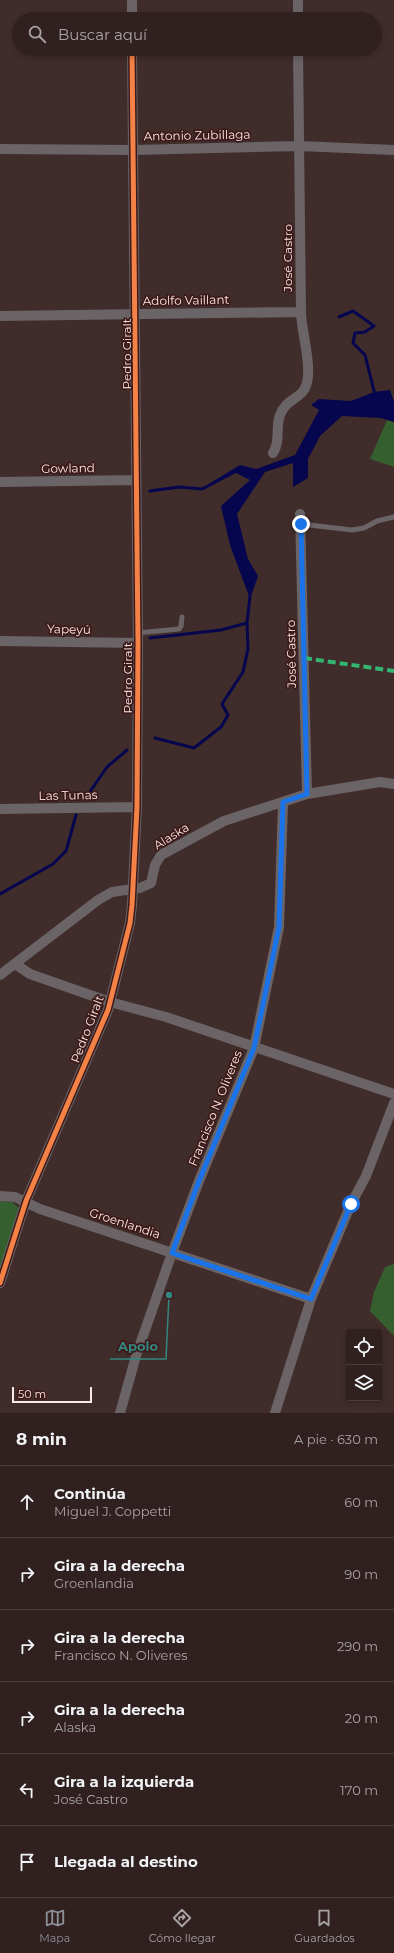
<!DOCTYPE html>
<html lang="es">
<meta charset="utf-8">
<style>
:root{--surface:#302120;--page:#3c2e2d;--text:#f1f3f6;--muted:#a8a3a5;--line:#4b3e3e;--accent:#8c9099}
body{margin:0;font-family:Montserrat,sans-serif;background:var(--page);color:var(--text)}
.controls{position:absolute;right:12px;bottom:12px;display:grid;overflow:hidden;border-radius:4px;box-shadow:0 2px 6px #0003}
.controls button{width:36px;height:36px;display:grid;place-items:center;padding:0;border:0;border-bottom:1px solid var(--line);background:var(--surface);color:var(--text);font:20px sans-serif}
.scale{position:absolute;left:12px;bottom:10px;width:80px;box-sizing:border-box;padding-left:4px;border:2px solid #fce8e6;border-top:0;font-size:11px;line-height:14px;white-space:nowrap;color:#fce8e6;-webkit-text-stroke:3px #3d1a1a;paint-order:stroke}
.stop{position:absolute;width:12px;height:12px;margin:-9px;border:3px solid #1a73e8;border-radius:50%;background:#fff}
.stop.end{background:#1a73e8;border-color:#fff;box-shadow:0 1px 4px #0008}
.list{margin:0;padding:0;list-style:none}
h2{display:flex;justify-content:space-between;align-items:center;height:52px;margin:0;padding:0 16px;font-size:17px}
h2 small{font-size:13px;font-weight:400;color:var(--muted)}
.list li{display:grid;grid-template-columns:26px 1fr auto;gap:12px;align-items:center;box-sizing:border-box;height:72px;padding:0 16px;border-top:1px solid var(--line)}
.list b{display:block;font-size:15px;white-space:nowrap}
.list p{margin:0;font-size:13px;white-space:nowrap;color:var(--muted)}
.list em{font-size:13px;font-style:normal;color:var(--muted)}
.icon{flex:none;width:22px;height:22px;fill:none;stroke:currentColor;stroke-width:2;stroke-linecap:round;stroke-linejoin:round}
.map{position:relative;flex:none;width:394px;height:1413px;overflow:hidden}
.search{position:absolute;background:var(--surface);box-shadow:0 2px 6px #0003;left:12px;right:12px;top:12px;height:44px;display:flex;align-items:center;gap:10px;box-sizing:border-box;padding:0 14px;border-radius:22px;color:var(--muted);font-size:15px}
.sheet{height:484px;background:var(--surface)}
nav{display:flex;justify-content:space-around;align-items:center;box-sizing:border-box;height:56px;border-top:1px solid var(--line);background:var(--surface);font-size:11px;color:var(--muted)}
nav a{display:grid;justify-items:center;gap:2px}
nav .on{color:var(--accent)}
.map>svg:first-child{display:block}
.green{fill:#365f30}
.water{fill:#06064e}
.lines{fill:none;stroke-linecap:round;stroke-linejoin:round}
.stream{stroke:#06064e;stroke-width:3}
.lane{stroke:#6a6467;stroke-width:5}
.street{stroke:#6a6467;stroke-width:10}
.quiet{stroke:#33b770;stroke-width:4;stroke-dasharray:8 4;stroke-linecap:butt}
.cycleway-casing{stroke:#3d1a1a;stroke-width:8}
.cycleway{stroke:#f48246;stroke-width:5}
.route{stroke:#1a73e8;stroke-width:5}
.labels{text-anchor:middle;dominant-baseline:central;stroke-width:3.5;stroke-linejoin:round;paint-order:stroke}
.street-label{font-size:12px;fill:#fce8e6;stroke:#3d1a1a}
.leader{fill:none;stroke:#338780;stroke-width:1.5}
.callout-dot{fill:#338780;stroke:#3d1a1a;stroke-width:1.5}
.callout-label{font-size:13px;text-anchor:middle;font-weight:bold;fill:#338780;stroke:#3d1a1a;stroke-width:3.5;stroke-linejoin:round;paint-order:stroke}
</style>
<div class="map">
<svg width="394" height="1413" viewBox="0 0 394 1413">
<rect width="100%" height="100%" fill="#402c2b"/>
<path class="green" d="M387 420 394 422V467L370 459Z
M0 1201 12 1202 20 1209 0 1270Z
M394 1264V1336L370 1311 374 1292 385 1267Z"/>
<path class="water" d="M390 390 394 402V422L381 418 342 416 320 436 308 459V478L293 487V463L265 472 237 514 248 559 258 576 250 599 230 545 221 506 250 480 236 473 203 490 202 488 240 465 256 469 295 455 319 410 311 405 319 399 351 401 374 392Z"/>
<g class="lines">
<path class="stream" d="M339 317 353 311 374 326 365 332 355 333 353 343 365 355 375 395
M150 491 179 487 202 489 206 487
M150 638 221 630 247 623
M155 738 194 748 221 727 228 715 222 704 243 672 248 649 247 623 250 596
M85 799 107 767 127 750
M0 894 53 864 66 851 76 815"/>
<path class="lane" d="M301 524 352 530 364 528 377 521 394 517
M137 633 179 629 181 626 182 617"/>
<path class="street" d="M132 0V19
M298 0V19
M0 149 134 150 299 146 394 150
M0 316 301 312
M273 453C281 441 275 428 280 415 286 399 300 399 305 388 314 371 301 331 301 312L298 49
M0 482 136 480
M300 514 307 794
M0 641 138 643
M0 809 137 807
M15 964 30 974 110 1002 166 1017 394 1094
M0 975 98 900 112 892 140 888 151 883 155 865 161 855 224 821 307 794 380 782 394 784
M0 1196 15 1197 40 1209 311 1299
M0 1283 26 1201 108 1010 130 923 132 905 137 807 138 643 132 49
M120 1413 136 1356 172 1253 199 1181 254 1048 279 927 283 803
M275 1413 311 1299 351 1204 366 1176 394 1103"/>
<path class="quiet" d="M304 658 394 671"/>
<g class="cycleway-casing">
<path id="cycleway" d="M0 1283 26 1201 108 1010 130 923 132 905 137 807 138 643 132 49"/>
</g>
<use href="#cycleway" class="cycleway"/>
</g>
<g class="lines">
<path class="route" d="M301 524 307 794 283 802 279 927 254 1048 199 1181 172 1253 311 1299 351 1204"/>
</g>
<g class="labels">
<g class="street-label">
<text transform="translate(197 135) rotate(-1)">Antonio Zubillaga</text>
<text transform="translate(287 258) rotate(-90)">José Castro</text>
<text transform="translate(186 300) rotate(-1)">Adolfo Vaillant</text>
<text transform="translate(126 354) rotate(-90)">Pedro Giralt</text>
<text transform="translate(68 468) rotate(-1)">Gowland</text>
<text transform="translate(69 629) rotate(1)">Yapeyú</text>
<text transform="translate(291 654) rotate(-91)">José Castro</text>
<text transform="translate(127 678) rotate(-90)">Pedro Giralt</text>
<text transform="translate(68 795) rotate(-1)">Las Tunas</text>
<text transform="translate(171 836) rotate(-32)">Alaska</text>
<text transform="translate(87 1029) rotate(-69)">Pedro Giralt</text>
<text transform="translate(215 1108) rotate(-68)">Francisco N. Oliveres</text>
<text transform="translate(125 1223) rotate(18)">Groenlandia</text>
</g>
</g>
<path class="leader" d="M169 1295L166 1359H110"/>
<circle class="callout-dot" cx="169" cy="1295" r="4"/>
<g class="callout-label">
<text x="138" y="1351">Apolo</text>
</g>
</svg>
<div class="controls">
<button><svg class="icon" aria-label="locate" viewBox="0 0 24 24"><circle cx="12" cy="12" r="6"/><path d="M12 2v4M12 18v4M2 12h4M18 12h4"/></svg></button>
<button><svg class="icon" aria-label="layers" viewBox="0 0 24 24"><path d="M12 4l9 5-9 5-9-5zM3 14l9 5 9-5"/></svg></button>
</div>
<div class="scale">50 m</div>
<div class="stop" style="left:351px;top:1204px"></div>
<div class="stop end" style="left:301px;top:524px"></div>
<div class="search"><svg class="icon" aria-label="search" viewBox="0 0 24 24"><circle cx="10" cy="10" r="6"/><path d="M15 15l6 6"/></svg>Buscar aquí</div>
</div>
<section class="sheet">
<h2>8 min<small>A pie · 630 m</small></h2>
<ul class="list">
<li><svg class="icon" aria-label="ahead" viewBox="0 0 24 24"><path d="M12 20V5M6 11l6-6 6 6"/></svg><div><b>Continúa</b><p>Miguel J. Coppetti</p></div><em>60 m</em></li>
<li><svg class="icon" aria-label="right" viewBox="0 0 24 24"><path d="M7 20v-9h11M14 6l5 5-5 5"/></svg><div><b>Gira a la derecha</b><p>Groenlandia</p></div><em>90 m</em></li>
<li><svg class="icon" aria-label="right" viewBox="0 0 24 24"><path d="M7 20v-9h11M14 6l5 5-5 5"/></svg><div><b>Gira a la derecha</b><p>Francisco N. Oliveres</p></div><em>290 m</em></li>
<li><svg class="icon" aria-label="right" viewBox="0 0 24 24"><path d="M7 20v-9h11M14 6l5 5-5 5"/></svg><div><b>Gira a la derecha</b><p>Alaska</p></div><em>20 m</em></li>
<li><svg class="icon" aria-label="left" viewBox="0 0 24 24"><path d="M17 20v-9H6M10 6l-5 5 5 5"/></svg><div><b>Gira a la izquierda</b><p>José Castro</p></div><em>170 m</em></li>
<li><svg class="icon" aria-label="arrive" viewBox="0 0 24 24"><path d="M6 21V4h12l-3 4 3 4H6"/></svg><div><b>Llegada al destino</b></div></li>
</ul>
</section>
<nav>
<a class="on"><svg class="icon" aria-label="map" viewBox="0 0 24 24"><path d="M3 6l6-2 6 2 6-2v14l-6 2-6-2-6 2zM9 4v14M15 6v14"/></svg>Mapa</a>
<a><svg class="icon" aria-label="directions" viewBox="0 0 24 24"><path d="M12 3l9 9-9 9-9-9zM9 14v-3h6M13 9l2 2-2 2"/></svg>Cómo llegar</a>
<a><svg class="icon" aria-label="saved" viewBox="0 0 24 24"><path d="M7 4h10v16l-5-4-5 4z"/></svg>Guardados</a>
</nav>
